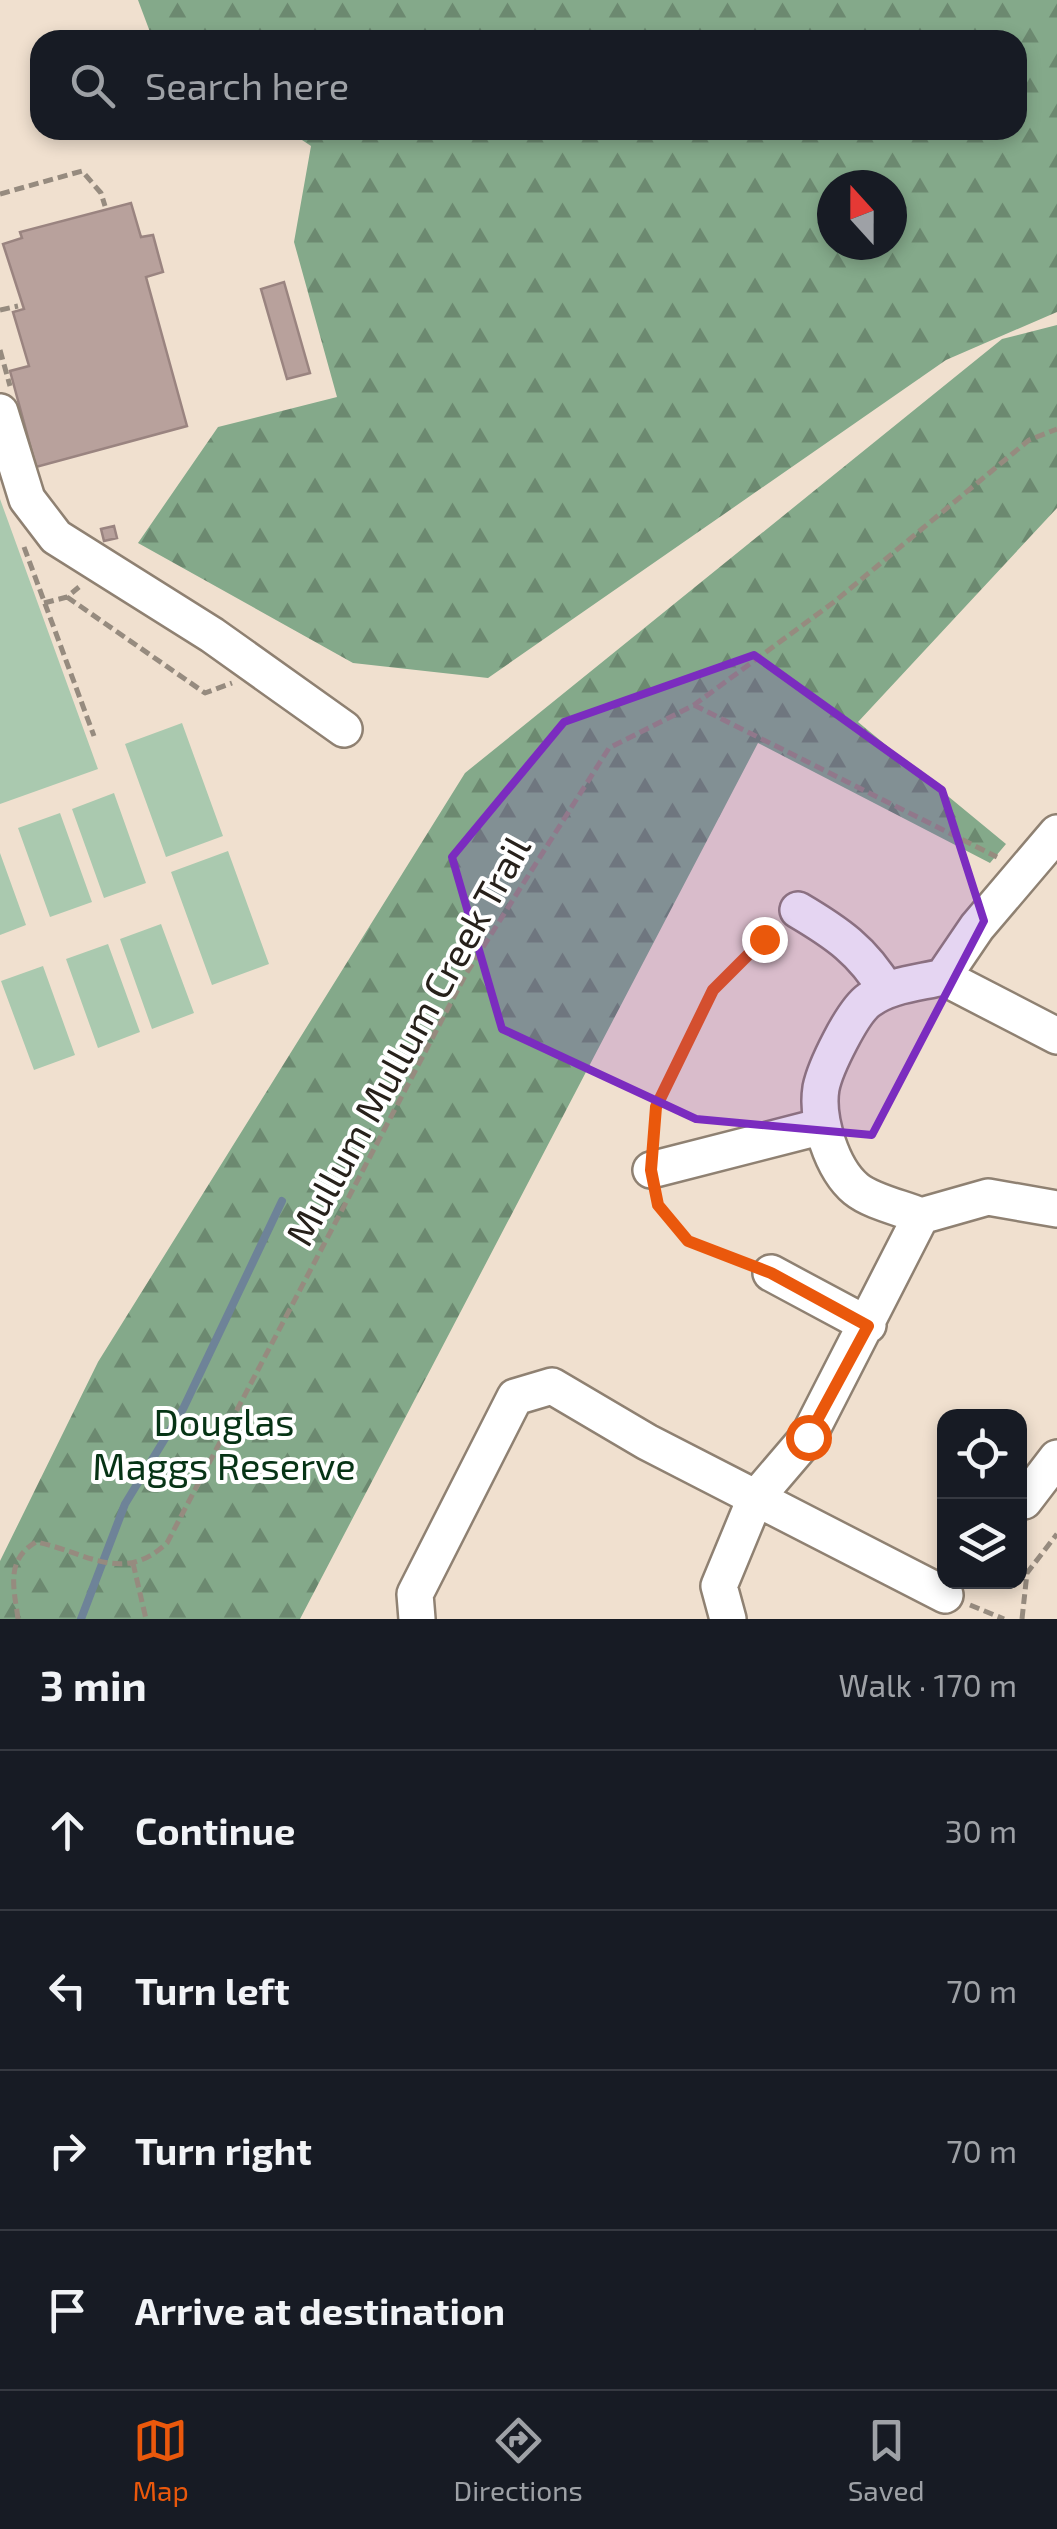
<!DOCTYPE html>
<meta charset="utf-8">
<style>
:root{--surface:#171b24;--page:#20242c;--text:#f1f3f6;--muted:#9ea1a6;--line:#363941;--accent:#ea580c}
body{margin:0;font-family:"Exo 2",sans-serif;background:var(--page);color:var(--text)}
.controls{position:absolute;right:30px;bottom:30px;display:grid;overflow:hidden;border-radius:20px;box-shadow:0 5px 15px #0003}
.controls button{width:90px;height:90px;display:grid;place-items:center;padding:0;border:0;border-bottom:2px solid var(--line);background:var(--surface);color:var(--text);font:50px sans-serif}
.compass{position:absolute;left:817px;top:170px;width:90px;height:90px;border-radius:50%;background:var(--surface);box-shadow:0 5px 15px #0003;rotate:339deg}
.stop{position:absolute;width:30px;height:30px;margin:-22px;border:8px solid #ea580c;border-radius:50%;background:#fff}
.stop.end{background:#ea580c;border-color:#fff;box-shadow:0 2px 10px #0008}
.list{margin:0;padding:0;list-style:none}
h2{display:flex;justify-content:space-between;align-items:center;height:130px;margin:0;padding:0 40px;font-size:42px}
h2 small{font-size:32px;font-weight:400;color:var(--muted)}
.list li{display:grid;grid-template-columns:65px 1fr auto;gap:30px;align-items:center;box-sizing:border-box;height:160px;padding:0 40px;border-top:2px solid var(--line)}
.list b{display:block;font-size:38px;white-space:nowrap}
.list em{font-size:32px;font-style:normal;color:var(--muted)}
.icon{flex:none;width:55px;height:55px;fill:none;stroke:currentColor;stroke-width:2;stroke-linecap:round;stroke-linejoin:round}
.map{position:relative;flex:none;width:1057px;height:1619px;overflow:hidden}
.search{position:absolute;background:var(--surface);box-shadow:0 5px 15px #0003;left:30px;right:30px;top:30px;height:110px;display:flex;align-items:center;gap:25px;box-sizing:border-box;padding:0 35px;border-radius:30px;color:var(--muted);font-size:38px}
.sheet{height:770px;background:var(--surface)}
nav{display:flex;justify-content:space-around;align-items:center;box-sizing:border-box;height:140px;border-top:2px solid var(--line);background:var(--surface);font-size:28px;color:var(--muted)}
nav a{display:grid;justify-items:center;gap:5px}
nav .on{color:var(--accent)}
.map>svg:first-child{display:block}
.forest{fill:url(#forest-firs);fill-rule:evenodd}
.pitch{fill:#aac9af}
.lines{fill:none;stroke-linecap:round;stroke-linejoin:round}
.stream{stroke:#6e8398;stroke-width:8}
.building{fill:#b8a19c;stroke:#9a8480;stroke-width:2.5}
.minor-casing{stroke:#8f8172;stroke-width:40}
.path{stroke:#968b7f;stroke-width:5;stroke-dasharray:10 5;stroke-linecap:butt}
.minor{stroke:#fff;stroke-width:35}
.route{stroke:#ea580c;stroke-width:12}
.marked{fill:#7b2cbf;fill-opacity:0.2;stroke:#7b2cbf;stroke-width:8;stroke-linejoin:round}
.labels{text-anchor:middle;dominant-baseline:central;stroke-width:8;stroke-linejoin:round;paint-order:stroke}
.street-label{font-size:38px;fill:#27211b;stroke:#fff}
.park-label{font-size:38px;fill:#063315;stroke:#fff}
</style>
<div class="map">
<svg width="1057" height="1619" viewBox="0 0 1057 1619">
<defs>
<pattern id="forest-firs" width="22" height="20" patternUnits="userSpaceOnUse" patternTransform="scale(2.5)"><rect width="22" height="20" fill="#84a98a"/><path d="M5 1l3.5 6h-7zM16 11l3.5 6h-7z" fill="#6c8970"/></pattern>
</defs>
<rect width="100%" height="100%" fill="#f0e0cf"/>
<path class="forest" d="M138 0H1057V312L946 360 488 678 353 663 138 543 218 427 337 397 294 242 311 146 287 130H1017V40H153ZM832 185H892V245H832Z
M1057 325V508L858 722 1006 844 990 863 758 743 300 1619H0V1561L98 1362 465 773 1002 339Z"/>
<path class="pitch" d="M0 499 98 769 0 804Z
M182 723 223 836 166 857 125 744Z
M114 793 146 883 104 898 72 809Z
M60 813 92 902 50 917 18 828Z
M228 851 269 964 212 985 171 872Z
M0 853 26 925 0 935Z
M161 924 194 1013 152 1029 120 939Z
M108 944 140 1032 98 1048 66 959Z
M43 966 75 1055 34 1070 1 981Z"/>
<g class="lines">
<path class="stream" d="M81 1619 125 1504 183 1409 282 1201"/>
</g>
<path class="building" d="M131 203 141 237 153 235 163 272 146 277 187 426 36 467 10 371 29 366 13 312 24 309 3 244 22 238 20 232Z
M284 282 310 373 287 379 261 289Z
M114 526 117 538 104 541 101 529Z"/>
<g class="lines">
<g class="minor-casing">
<path id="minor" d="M0 412 27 499 56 537 212 635 344 729
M798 910C837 933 863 951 886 990
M943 977 977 927 1057 833
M651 1170 823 1126
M921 1216C902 1208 872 1202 856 1189 832 1169 816 1119 821 1088 825 1068 852 1012 869 1000 889 985 918 983 943 977L1057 1036
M771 1273 868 1325
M1024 1501 1057 1458
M417 1619 415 1594 515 1397 552 1386 647 1442 945 1595
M728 1619 719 1586 755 1499 808 1437 921 1216 988 1197 1057 1209"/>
</g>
<path class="path" d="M0 194 82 171 101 193 105 206
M0 310 18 306
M0 350 10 386
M24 547 94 736
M67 597 205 693 232 683
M44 603 67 597 79 587
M694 705 997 857
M654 1139 656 1107 713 990 775 929
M657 1199 688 1241 745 1263
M133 1563 146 1619
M970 1605 1004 1619
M18 1619C14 1588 5 1560 36 1542 87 1552 122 1585 167 1543L466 974 609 748 694 705 834 602 1029 440 1057 429
M1022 1619 1027 1573 1057 1534"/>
<use href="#minor" class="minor"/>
</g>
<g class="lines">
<path class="route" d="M764 939 713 990 656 1107 651 1170 658 1205 688 1241 771 1273 868 1326 808 1437"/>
</g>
<path class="marked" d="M754 655 942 790 984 921 872 1135 696 1119 502 1029 452 857 564 722Z"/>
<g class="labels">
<g class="street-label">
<text transform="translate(407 1040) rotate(-61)">Mullum Mullum Creek Trail</text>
</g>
<g class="park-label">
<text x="224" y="1421">Douglas<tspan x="224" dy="44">Maggs Reserve</tspan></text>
</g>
</g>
</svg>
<div class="controls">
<button><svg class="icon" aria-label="locate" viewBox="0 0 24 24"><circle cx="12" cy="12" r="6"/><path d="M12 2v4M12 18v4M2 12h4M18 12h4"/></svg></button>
<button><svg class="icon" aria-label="layers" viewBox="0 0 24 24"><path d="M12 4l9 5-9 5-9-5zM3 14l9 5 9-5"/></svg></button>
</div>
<svg class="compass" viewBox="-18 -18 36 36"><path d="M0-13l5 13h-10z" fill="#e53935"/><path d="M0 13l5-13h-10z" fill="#9ea1a6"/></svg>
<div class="stop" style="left:808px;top:1437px"></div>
<div class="stop end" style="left:764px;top:939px"></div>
<div class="search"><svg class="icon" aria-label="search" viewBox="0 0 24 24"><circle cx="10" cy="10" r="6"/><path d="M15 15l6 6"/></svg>Search here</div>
</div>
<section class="sheet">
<h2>3 min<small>Walk · 170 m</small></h2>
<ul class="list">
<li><svg class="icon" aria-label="ahead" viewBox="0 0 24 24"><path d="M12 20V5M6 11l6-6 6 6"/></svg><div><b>Continue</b></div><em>30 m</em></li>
<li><svg class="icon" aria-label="left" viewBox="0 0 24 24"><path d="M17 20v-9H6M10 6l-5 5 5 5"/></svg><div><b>Turn left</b></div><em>70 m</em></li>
<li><svg class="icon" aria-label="right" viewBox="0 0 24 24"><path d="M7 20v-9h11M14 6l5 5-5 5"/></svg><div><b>Turn right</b></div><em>70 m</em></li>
<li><svg class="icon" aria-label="arrive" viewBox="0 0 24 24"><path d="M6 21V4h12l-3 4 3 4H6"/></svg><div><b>Arrive at destination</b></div></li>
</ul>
</section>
<nav>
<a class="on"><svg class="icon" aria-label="map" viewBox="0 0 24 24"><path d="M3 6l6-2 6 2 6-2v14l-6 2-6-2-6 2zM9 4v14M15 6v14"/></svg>Map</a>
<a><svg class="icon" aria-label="directions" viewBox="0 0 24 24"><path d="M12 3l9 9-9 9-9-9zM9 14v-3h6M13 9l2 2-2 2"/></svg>Directions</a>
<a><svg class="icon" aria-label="saved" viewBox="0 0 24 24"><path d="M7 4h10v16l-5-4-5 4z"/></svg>Saved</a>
</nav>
